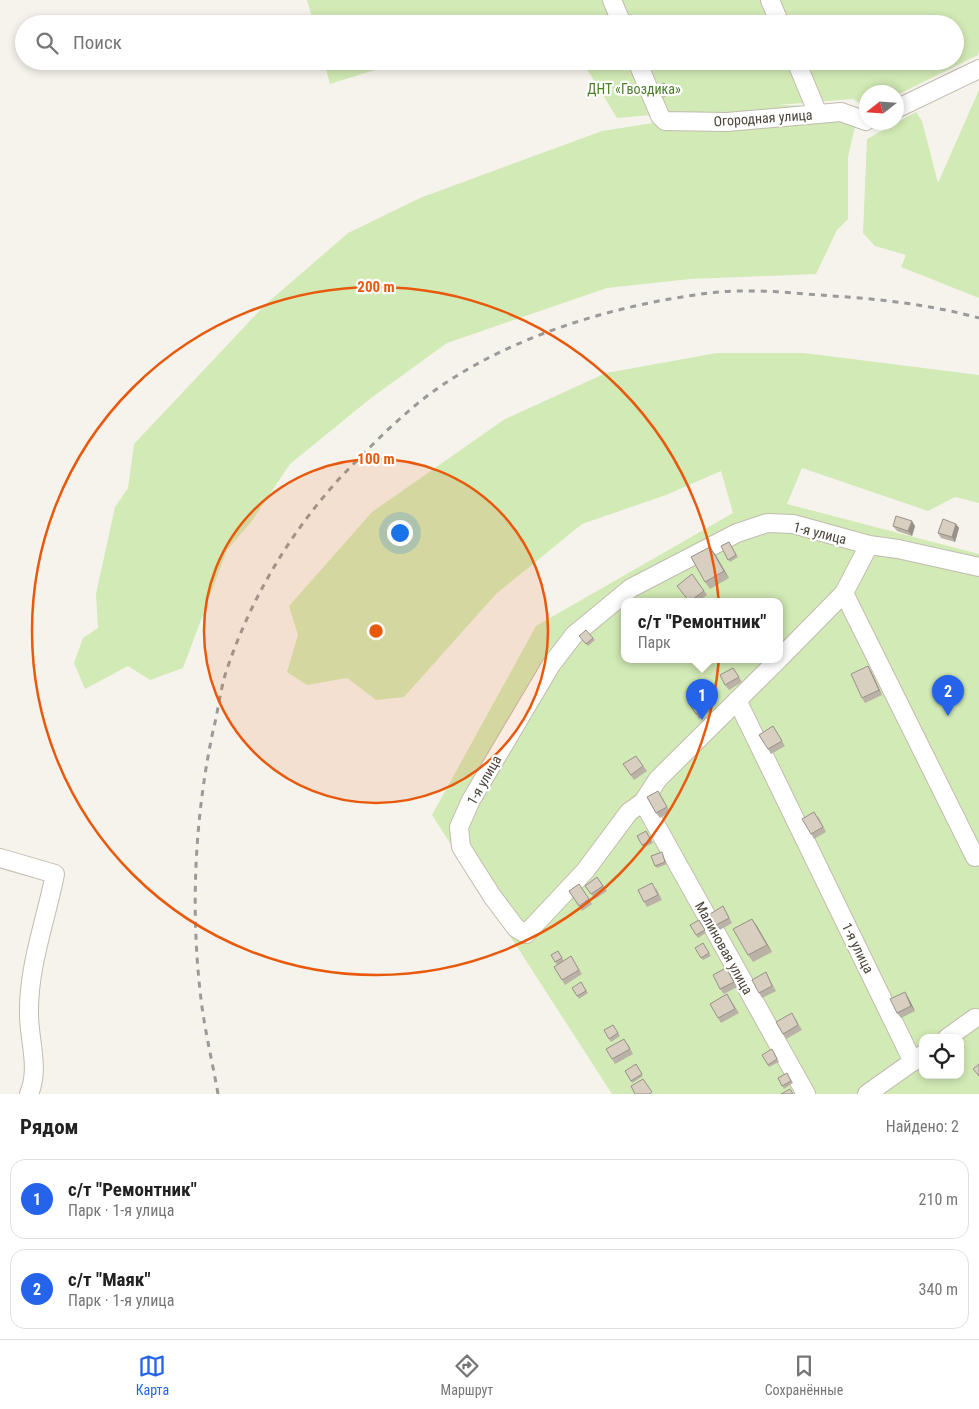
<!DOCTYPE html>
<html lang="ru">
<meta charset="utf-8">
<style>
:root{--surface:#fff;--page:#f6f6f6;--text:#222;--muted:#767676;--line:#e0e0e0;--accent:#2563eb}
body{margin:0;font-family:"Roboto Condensed",sans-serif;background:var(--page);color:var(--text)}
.controls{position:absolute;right:15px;bottom:15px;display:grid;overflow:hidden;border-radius:10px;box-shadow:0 2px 8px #0003}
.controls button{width:45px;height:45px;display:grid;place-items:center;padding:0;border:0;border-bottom:1px solid var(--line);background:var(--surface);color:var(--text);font:25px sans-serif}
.compass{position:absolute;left:859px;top:85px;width:45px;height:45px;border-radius:50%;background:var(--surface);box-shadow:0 2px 8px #0003;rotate:253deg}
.you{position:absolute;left:399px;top:532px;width:18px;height:18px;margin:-12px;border:4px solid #fff;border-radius:50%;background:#1a73e8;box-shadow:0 0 0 8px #1a73e833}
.badge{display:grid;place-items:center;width:32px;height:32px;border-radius:50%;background:var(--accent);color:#fff;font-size:16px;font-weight:700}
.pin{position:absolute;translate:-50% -41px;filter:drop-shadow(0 1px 2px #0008)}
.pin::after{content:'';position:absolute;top:26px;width:18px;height:15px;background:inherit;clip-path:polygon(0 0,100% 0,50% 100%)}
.popup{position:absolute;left:621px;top:598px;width:162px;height:65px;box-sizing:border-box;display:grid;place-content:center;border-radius:10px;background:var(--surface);filter:drop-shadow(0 1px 4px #0005);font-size:16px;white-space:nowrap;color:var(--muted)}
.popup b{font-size:19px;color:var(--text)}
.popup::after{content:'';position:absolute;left:50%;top:100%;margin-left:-10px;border:10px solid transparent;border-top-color:var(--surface)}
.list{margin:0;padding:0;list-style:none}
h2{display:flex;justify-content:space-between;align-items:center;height:65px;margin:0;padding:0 20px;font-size:21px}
h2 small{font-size:16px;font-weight:400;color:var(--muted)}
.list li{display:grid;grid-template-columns:32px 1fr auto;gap:15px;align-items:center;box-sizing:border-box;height:80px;margin:0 10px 10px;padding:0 10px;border:1px solid var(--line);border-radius:15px}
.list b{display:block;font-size:19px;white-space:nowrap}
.list p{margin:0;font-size:16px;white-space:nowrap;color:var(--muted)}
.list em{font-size:16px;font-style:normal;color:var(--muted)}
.icon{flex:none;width:28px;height:28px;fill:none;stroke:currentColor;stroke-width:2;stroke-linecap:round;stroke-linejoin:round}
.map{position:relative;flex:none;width:979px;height:1094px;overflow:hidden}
.search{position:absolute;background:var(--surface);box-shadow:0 2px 8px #0003;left:15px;right:15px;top:15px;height:55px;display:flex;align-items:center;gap:12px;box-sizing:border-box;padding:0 18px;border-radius:28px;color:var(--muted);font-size:19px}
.sheet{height:245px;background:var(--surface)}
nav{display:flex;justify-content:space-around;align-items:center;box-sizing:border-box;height:70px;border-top:1px solid var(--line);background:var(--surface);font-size:14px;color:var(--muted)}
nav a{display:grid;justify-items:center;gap:2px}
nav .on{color:var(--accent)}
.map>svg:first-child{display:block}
.green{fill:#d2eab5;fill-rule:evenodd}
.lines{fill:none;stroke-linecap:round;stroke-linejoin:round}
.minor-casing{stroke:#c2bbae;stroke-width:20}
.minor{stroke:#fff;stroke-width:18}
.rail{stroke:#9a9a9a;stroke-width:3;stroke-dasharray:6 6;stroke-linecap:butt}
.wall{fill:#bab2a6}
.shaded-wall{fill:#979187}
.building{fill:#d8cfc1;stroke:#979187}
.ring{fill:none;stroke:#e8590c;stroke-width:2.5}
.labels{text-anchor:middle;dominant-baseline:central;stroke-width:4.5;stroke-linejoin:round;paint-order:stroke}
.park-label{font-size:14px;fill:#4a7f2a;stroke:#fff}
.street-label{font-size:14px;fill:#4b4439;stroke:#fff}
.centre{fill:#e8590c;stroke:#fff;stroke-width:2.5}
.ring-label{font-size:15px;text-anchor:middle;font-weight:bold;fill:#e8590c;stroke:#fff;stroke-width:4.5;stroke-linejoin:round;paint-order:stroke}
</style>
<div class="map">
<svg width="979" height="1094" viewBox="0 0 979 1094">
<rect width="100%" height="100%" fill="#f6f3ec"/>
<path class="green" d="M307 0H979V50L978 55 897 95 896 92H866V107L853 99 777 105 812 106 856 122 848 157V219L837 230 816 274 690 279 607 288 447 343 371 398 290 464 251 522 227 550 183 668 150 680 128 666 85 689 74 663 83 638 98 628 96 594 115 507 128 488 134 444 266 304 348 233 420 198 602 131 660 122 663 114 617 118 582 61H955V24H559L554 15 526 24H314Z
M324 61H403L330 84Z
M979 90V298L901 267 906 255 875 246 863 233 867 139 916 112 922 121 938 183Z
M717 353H804L979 375V503L955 497 928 511 802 468 787 504 979 554V1094H612L432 815 536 626 733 513 721 471 666 495 582 524 496 594 404 697 376 700 347 678 307 685 287 672 298 635 289 606 372 512 505 419 606 373ZM624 601H780V659H624ZM923 1038H960V1075H923Z"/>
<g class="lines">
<g class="minor-casing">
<path id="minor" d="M612 0 622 24
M770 0 780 24
M637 61 660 116 665 121 727 122 841 112 866 121
M796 61 818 114
M896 109 979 69
M844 593 975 857
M780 658 844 593 869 545
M779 659 658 779 643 802 629 812 585 871 526 934 516 928 492 896 461 847 459 827 471 800 551 665 574 635 631 588 737 533 767 523 793 524 869 545 898 549 979 567
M737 700 913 1062
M643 802 806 1094
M0 858 55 874C46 920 28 967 29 1014 29 1041 40 1068 29 1094
M947 1038 975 1018
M867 1094 922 1055"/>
</g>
<use href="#minor" class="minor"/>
<path class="rail" d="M218 1094C213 1065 206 1036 202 1007 190 916 194 821 213 731 218 712 220 691 226 672 250 600 288 536 338 480 361 456 385 431 411 409 489 342 609 305 710 293 748 288 793 293 832 296 882 299 931 305 979 318"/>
</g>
<path class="wall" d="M648 61H656V63L651 66Z
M664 83 669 95 662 98 661 95Z
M956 524 959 528 955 542 941 538 938 533Z
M893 526H915L912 536 897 531Z
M729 542 738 557 730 562 721 546Z
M715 554 729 578 710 589 705 582Z
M692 574 707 595 699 601H688Z
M579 636 593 638 595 640 588 646Z
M733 668 742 682 729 690 725 685Z
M871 671 882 695 865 703 862 698Z
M701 696 711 711 699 719 689 703Z
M773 726 785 746 771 754 759 735Z
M636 756 647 771 634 780 623 764Z
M661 796 670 812 660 818 656 813Z
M818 816 826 832 814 839 811 834Z
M646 831 653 843 643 848 642 845Z
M663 855 667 864 657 868 655 866Z
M597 877 607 891 595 899 585 886Z
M579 884 592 904 582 911 569 891Z
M656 888 662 900 647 907 644 902Z
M723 906 732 923 720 930 716 925Z
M701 923 706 933 698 938 696 935Z
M757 926 772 952 753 962 748 955Z
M703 943 711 956 703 960 701 958Z
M558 951 564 961 571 956 582 974 565 985 554 967 557 965 551 955Z
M730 972 737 987 724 994 720 989Z
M766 972 776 991 762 998 759 993Z
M581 982 588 993 579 999 572 988Z
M727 994 739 1013 721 1023 718 1018Z
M908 997 915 1011 901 1018 897 1013Z
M795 1018 802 1030 786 1039 783 1034Z
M613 1025 620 1036 611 1042 604 1030Z
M628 1044 633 1054 615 1064 612 1059Z
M774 1052 779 1062 769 1067 768 1065Z
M636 1064 643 1076 632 1083 625 1071Z
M787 1073 793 1083 784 1089 778 1078Z"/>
<path class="shaded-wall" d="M912 521 915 526 912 536 908 531Z
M956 524 959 528 955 542 952 537Z
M710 547 715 554 729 578 724 571Z
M868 666 871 671 882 695 879 690Z
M752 919 757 926 772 952 767 945Z
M905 992 908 997 915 1011 911 1006Z"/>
<path class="building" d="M936 18 939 24H923Z
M664 83 667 92 661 95 657 86Z
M896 516 912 521 908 531 893 526Z
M943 519 956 524 952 537 938 533Z
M729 542 736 555 728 560 721 546Z
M710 547 724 571 705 582 691 557Z
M692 574 704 591 690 601H689L677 586Z
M586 630 593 638 586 644 579 636Z
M868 666 879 690 862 698 851 674Z
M733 668 739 677 725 685 720 675Z
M701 696 708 707 696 714 689 703Z
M773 726 782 741 768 749 759 735Z
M636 756 643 766 631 775 623 764Z
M658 791 667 807 656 813 647 797Z
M814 812 823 827 811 834 802 819Z
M646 831 651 841 642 845 637 836Z
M662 852 665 862 655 866 651 856Z
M597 877 603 886 591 894 585 886Z
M652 883 658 895 644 902 638 890Z
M579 884 589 899 579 906 569 891Z
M723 906 729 918 716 925 710 914Z
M752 919 767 945 748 955 733 929Z
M699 920 705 930 696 935 690 925Z
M703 943 709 953 701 958 695 948Z
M558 951 562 958 555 962 551 955Z
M571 956 579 970 562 980 554 967Z
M726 968 734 982 720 989 713 975Z
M766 972 772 986 759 993 752 980Z
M581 982 586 991 577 996 572 988Z
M905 992 911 1006 897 1013 890 999Z
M727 994 735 1009 718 1018 710 1004Z
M792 1013 798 1025 783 1034 776 1022Z
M613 1025 618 1033 609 1039 604 1030Z
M624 1039 630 1049 612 1059 606 1049Z
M772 1049 777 1059 768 1065 762 1055Z
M636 1064 642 1074 631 1081 625 1071Z
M979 1064V1076L973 1069Z
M787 1073 791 1081 782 1086 778 1078Z
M643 1079 652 1092 649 1094H635L631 1086Z
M790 1089 793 1094H781Z"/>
<circle cx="376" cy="631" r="172" fill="#e8590c" fill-opacity=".12"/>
<g class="ring">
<circle cx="376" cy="631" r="172"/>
<circle cx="376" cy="631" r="344"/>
</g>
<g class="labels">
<g class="park-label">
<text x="634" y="89">ДНТ «Гвоздика»</text>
</g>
<g class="street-label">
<text transform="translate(763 118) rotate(-4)">Огородная улица</text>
<text transform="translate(820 533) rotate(14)">1-я улица</text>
<text transform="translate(484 780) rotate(-60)">1-я улица</text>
<text transform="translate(724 948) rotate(61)">Малиновая улица</text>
<text transform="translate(858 948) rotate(64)">1-я улица</text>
</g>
</g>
<circle cx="376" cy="631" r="8" class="centre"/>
<g class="ring-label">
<text x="376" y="292">200 m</text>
<text x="376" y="464">100 m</text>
</g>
</svg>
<div class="controls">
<button><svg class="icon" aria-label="locate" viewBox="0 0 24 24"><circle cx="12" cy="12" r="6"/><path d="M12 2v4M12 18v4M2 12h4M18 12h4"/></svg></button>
</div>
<svg class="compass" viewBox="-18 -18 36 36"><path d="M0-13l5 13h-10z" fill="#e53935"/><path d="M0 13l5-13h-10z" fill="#767676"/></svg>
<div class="you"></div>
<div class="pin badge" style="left:702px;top:720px">1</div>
<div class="popup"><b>с/т &quot;Ремонтник&quot;</b>Парк</div>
<div class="pin badge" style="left:948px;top:716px">2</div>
<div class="search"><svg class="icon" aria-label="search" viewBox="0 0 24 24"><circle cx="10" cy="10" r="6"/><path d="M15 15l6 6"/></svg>Поиск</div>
</div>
<section class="sheet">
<h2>Рядом<small>Найдено: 2</small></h2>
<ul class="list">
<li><span class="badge">1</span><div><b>с/т &quot;Ремонтник&quot;</b><p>Парк · 1-я улица</p></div><em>210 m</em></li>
<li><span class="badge">2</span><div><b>с/т &quot;Маяк&quot;</b><p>Парк · 1-я улица</p></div><em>340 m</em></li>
</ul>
</section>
<nav>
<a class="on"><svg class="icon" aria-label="map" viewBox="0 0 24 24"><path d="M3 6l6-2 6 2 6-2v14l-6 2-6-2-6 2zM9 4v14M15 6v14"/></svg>Карта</a>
<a><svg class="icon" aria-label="directions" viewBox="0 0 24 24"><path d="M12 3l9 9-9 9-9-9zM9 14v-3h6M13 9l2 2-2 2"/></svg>Маршрут</a>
<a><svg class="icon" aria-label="saved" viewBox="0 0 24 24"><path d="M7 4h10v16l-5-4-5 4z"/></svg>Сохранённые</a>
</nav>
